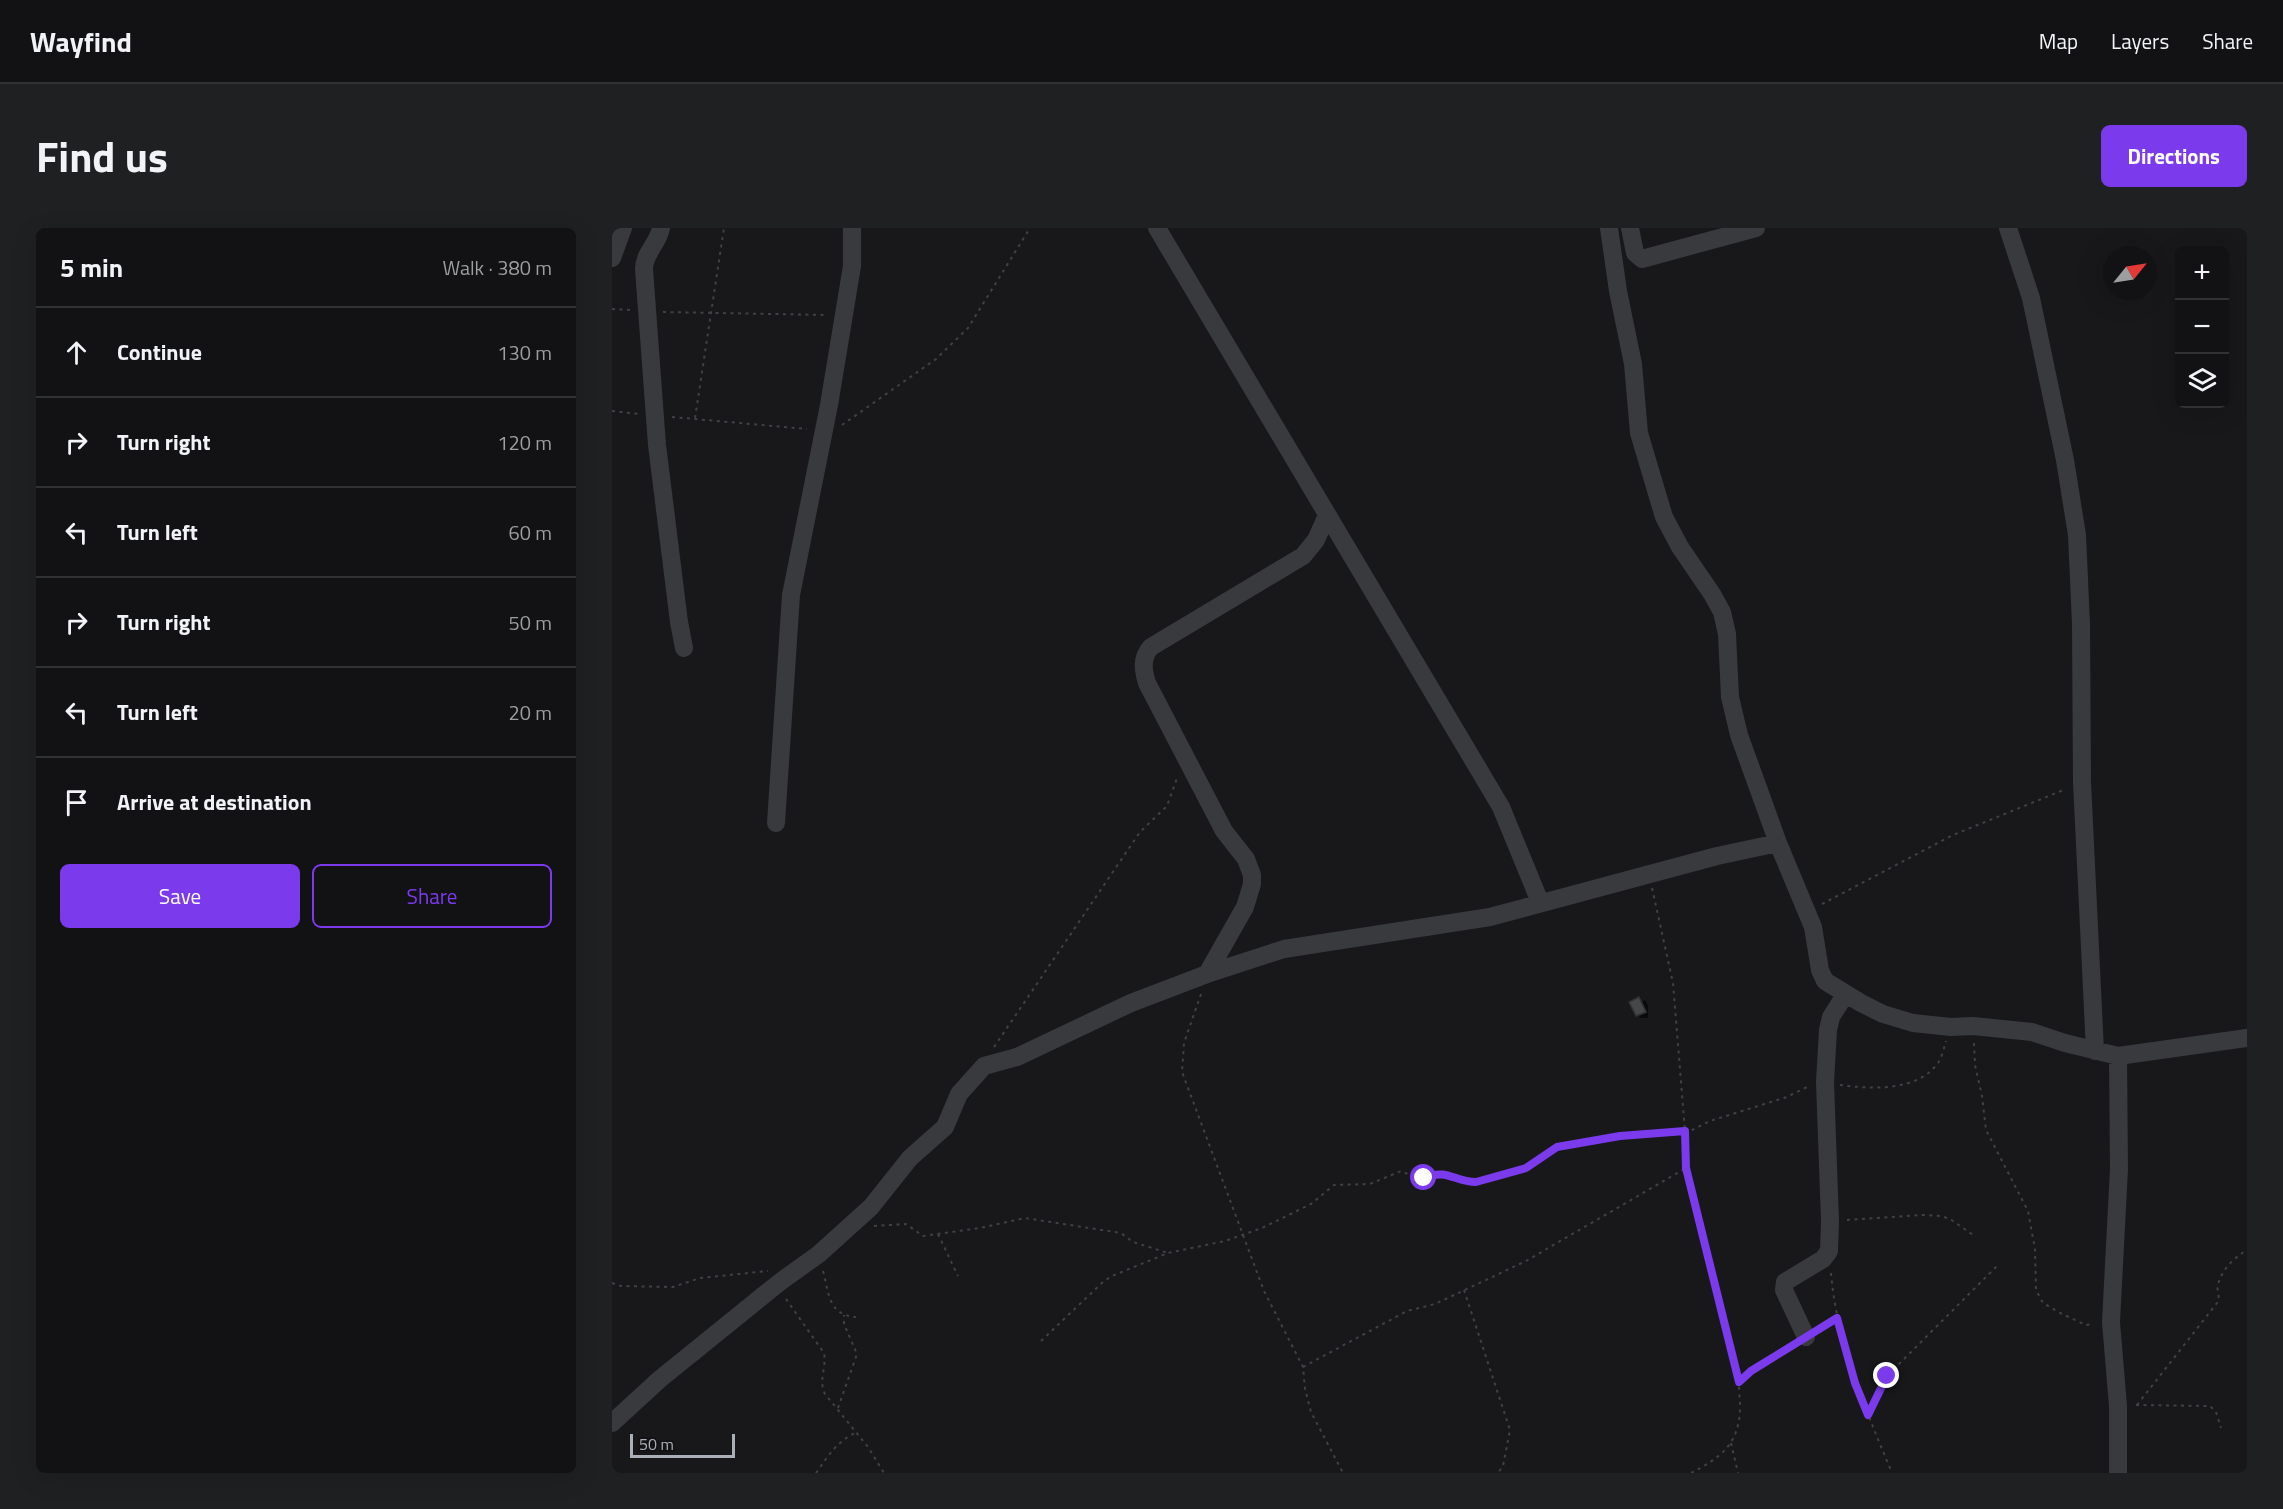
<!DOCTYPE html>
<meta charset="utf-8">
<style>
:root{--surface:#121214;--page:#1f2022;--text:#f1f3f6;--muted:#9c9ea0;--line:#313234;--accent:#7c3aed}
body{margin:0;font-family:"Titillium Web",sans-serif;background:var(--page);color:var(--text)}
.controls{position:absolute;right:18px;top:18px;display:grid;overflow:hidden;border-radius:9px;box-shadow:0 6px 24px #0002}
.controls button{width:54px;height:54px;display:grid;place-items:center;padding:0;border:0;border-bottom:2px solid var(--line);background:var(--surface);color:var(--text);font:30px sans-serif}
.compass{position:absolute;left:1491px;top:18px;width:54px;height:54px;border-radius:50%;background:var(--surface);box-shadow:0 6px 24px #0002;rotate:60deg}
.scale{position:absolute;left:18px;bottom:15px;width:105px;box-sizing:border-box;padding-left:6px;border:3px solid #abb0b8;border-top:0;font-size:16px;line-height:21px;white-space:nowrap;color:#abb0b8;-webkit-text-stroke:4px #131315;paint-order:stroke}
.stop{position:absolute;width:18px;height:18px;margin:-14px;border:4px solid #7c3aed;border-radius:50%;background:#fff}
.stop.end{background:#7c3aed;border-color:#fff;box-shadow:0 2px 6px #0008}
.list{margin:0;padding:0;list-style:none}
h2{display:flex;justify-content:space-between;align-items:center;height:78px;margin:0;padding:0 24px;font-size:26px}
h2 small{font-size:20px;font-weight:400;color:var(--muted)}
.list li{display:grid;grid-template-columns:39px 1fr auto;gap:18px;align-items:center;box-sizing:border-box;height:90px;padding:0 24px;border-top:2px solid var(--line)}
.list b{display:block;font-size:22px;white-space:nowrap}
.list em{font-size:20px;font-style:normal;color:var(--muted)}
.actions{display:flex;gap:12px;padding:18px 24px}
.actions a{flex:1;padding:14px 0;border:2px solid var(--accent);border-radius:9px;text-align:center;font-size:21px;color:var(--accent)}
.actions .main{background:var(--accent);color:#fff}
.icon{flex:none;width:33px;height:33px;fill:none;stroke:currentColor;stroke-width:2;stroke-linecap:round;stroke-linejoin:round}
.map{position:relative;flex:none;width:1635px;height:1245px;overflow:hidden;border-radius:9px}
header{display:flex;align-items:center;gap:36px;box-sizing:border-box;height:84px;padding:0 30px;background:var(--surface);border-bottom:2px solid var(--line)}
header strong{font-size:28px}
nav{display:flex;gap:33px;margin-inline-start:auto;font-size:21px}
.intro{display:flex;align-items:center;justify-content:space-between;box-sizing:border-box;height:144px;padding:0 36px}
h1{margin:0;font-size:42px}
.button{padding:15px 27px;border-radius:9px;background:var(--accent);color:#fff;font-size:21px;font-weight:700}
main{display:flex;gap:36px;padding:0 36px}
aside{flex:1;background:var(--surface);border-radius:9px;box-shadow:0 6px 24px #0002}
.map>svg:first-child{display:block}
.building{fill:#454649;stroke:#323235;stroke-width:1.5;filter:url(#shadow)}
.lines{fill:none;stroke-linecap:round;stroke-linejoin:round}
.path{stroke:#3f4145;stroke-width:2;stroke-dasharray:3 4.5;stroke-linecap:butt}
.minor{stroke:#393a3e;stroke-width:18}
.route{stroke:#7c3aed;stroke-width:8}
</style>
<header>
<strong>Wayfind</strong>
<nav><a>Map</a><a>Layers</a><a>Share</a></nav>
</header>
<div class="intro"><h1>Find us</h1><a class="button">Directions</a></div>
<main>
<aside>
<h2>5 min<small>Walk · 380 m</small></h2>
<ul class="list">
<li><svg class="icon" aria-label="ahead" viewBox="0 0 24 24"><path d="M12 20V5M6 11l6-6 6 6"/></svg><div><b>Continue</b></div><em>130 m</em></li>
<li><svg class="icon" aria-label="right" viewBox="0 0 24 24"><path d="M7 20v-9h11M14 6l5 5-5 5"/></svg><div><b>Turn right</b></div><em>120 m</em></li>
<li><svg class="icon" aria-label="left" viewBox="0 0 24 24"><path d="M17 20v-9H6M10 6l-5 5 5 5"/></svg><div><b>Turn left</b></div><em>60 m</em></li>
<li><svg class="icon" aria-label="right" viewBox="0 0 24 24"><path d="M7 20v-9h11M14 6l5 5-5 5"/></svg><div><b>Turn right</b></div><em>50 m</em></li>
<li><svg class="icon" aria-label="left" viewBox="0 0 24 24"><path d="M17 20v-9H6M10 6l-5 5 5 5"/></svg><div><b>Turn left</b></div><em>20 m</em></li>
<li><svg class="icon" aria-label="arrive" viewBox="0 0 24 24"><path d="M6 21V4h12l-3 4 3 4H6"/></svg><div><b>Arrive at destination</b></div></li>
</ul>
<div class="actions"><a class="main">Save</a><a>Share</a></div>
</aside>
<div class="map">
<svg width="1635" height="1245" viewBox="0 0 1635 1245">
<defs>
<filter id="shadow"><feDropShadow dx="6" dy="4" stdDeviation="0" flood-color="#0009"/></filter>
</defs>
<rect width="100%" height="100%" fill="#18181a"/>
<path class="building" d="M1027 769 1034 784 1024 788 1017 774Z"/>
<g class="lines">
<path class="path" d="M0 81 18 82
M51 84 216 87
M0 183 27 186
M60 189 195 201
M83 190 112 0
M230 197 324 131 356 100 418 0
M1040 660 1061 755 1073 903 1074 940 1127 1153
M1210 676 1341 607 1454 561
M589 766 572 815 570 844 652 1063 691 1139 693 1161 699 1184 731 1245
M1362 815 1363 837 1370 868 1374 902 1416 983 1423 1021 1424 1062 1431 1075 1448 1085 1474 1097 1482 1096
M382 819 528 604 555 578 565 550
M1228 857C1259 861 1305 864 1326 835 1330 829 1332 820 1334 813
M1235 992 1311 987 1329 988 1338 991 1364 1009
M262 998 294 996 311 1008 368 1000 413 990 509 1005 521 1014 556 1025
M326 1006 346 1048
M211 1043C217 1065 216 1087 244 1089
M1219 1045C1225 1116 1253 1180 1280 1245
M0 1055 9 1058 61 1059 88 1050 156 1043
M852 1062 898 1202 891 1238 886 1245
M174 1071 212 1125C215 1139 206 1152 213 1166L256 1219 272 1245
M1206 1101 1224 1090
M429 1113 492 1053 500 1048 556 1025 613 1013 650 1000 699 976 722 957 758 956 789 943 805 950H812L827 945 856 954H864L914 940 945 919 1008 908 1078 903 1098 893 1175 869 1197 858
M691 1139 795 1083 823 1076 914 1033 1074 940
M1524 1177 1598 1178 1604 1184 1609 1200
M1525 1177 1605 1075C1609 1068 1604 1063 1606 1056 1611 1040 1622 1030 1635 1022
M226 1180 245 1126 232 1096V1087
M1256 1187 1275 1148 1386 1037
M1119 1215 1126 1245
M204 1245C216 1228 225 1213 245 1204
M1079 1245C1110 1229 1128 1215 1128 1178 1128 1169 1126 1159 1128 1151L1181 1117"/>
<path class="minor" d="M49 0C46 16 32 25 32 41L45 217 67 394 72 420
M545 0 889 579 928 674
M997 0 1006 63 1021 136 1027 205 1052 289 1068 319 1100 366 1110 384 1115 406 1118 469 1127 507 1166 615 1201 699 1208 742 1213 753 1249 775 1271 786 1301 795 1339 799 1361 798 1420 804 1453 815 1506 828 1635 810
M1018 0 1023 25 1030 31 1144 0
M1396 0 1419 70 1453 232 1465 307 1469 396 1470 554 1483 823
M0 30 11 0
M164 595 179 367 217 177 240 38V0
M595 746 633 679 640 656V647L634 631 612 603 535 455C531 442 529 430 539 419L691 328 704 312 715 287
M1506 828 1507 941 1499 1094 1506 1178V1245
M1194 1109 1172 1062 1173 1054 1211 1031 1217 1023 1218 993 1213 854 1216 802 1219 789 1233 767
M0 1195 48 1151 168 1054 207 1026 259 979 298 930 333 899 347 866 372 838 405 829 519 775 595 746 672 721 878 689 1105 628 1166 615"/>
</g>
<g class="lines">
<path class="route" d="M812 950C836 940 842 954 864 954L914 940 945 919 1008 908 1073 903 1074 940 1127 1154 1139 1143 1225 1090 1243 1155 1256 1187 1275 1148"/>
</g>
</svg>
<div class="controls">
<button>+</button>
<button>−</button>
<button><svg class="icon" aria-label="layers" viewBox="0 0 24 24"><path d="M12 4l9 5-9 5-9-5zM3 14l9 5 9-5"/></svg></button>
</div>
<svg class="compass" viewBox="-18 -18 36 36"><path d="M0-13l5 13h-10z" fill="#e53935"/><path d="M0 13l5-13h-10z" fill="#9c9ea0"/></svg>
<div class="scale">50 m</div>
<div class="stop" style="left:812px;top:950px"></div>
<div class="stop end" style="left:1275px;top:1148px"></div>
</div>
</main>
